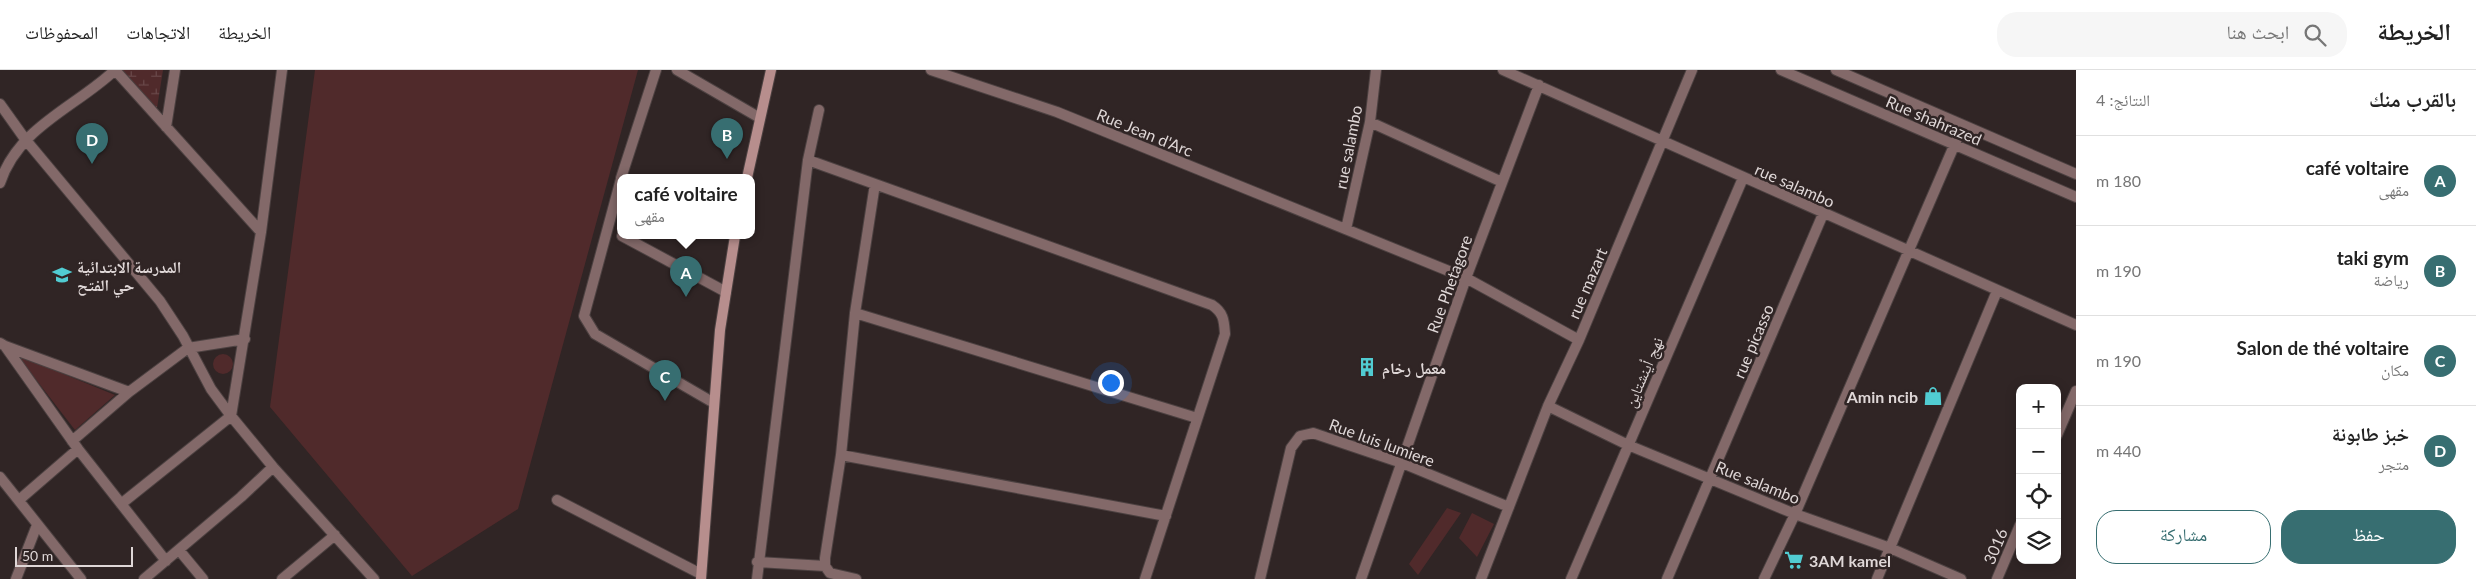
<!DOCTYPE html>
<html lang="ar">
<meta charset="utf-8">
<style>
:root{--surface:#fff;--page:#f6f6f6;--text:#222;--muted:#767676;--line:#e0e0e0;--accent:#376e71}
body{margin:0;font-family:Lato,"Noto Naskh Arabic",sans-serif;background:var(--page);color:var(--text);direction:rtl}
.controls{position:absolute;right:15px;bottom:15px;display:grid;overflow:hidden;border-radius:10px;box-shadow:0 2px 12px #0003}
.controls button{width:45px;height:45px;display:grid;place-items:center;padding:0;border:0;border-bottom:1px solid var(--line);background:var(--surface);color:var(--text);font:25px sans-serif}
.scale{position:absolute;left:15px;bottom:12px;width:118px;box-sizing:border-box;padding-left:5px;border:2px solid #dfd7d7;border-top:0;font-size:14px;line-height:18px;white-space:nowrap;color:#dfd7d7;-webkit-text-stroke:4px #302525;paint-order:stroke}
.you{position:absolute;left:1110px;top:312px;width:18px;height:18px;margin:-12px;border:4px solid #fff;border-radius:50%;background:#1a73e8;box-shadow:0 0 0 8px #1a73e833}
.badge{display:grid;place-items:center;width:32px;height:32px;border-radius:50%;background:var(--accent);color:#fff;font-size:16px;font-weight:700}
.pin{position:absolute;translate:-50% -41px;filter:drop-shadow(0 1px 2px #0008)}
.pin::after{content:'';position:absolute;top:26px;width:18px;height:15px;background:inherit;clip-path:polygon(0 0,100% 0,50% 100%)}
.popup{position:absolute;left:617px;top:104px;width:138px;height:65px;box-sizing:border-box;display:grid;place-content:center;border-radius:10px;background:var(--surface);filter:drop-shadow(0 1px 4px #0005);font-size:16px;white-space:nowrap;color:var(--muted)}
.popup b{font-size:19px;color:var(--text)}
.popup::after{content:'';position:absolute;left:50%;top:100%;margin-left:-10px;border:10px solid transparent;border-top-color:var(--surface)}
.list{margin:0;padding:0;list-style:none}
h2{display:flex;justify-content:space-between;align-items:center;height:65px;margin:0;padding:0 20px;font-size:21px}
h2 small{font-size:16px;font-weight:400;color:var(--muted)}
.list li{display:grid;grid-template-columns:32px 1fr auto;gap:15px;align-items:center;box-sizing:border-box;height:90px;padding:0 20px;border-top:1px solid var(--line)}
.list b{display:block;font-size:19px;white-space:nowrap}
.list p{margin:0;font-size:16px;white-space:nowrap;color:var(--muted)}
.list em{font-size:16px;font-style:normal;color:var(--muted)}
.actions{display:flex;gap:10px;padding:15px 20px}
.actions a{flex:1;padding:11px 0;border:1px solid var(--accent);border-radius:20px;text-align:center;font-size:18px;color:var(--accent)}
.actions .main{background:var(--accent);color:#fff}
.icon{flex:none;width:28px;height:28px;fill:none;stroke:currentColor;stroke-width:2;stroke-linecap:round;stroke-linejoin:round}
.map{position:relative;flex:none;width:2076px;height:509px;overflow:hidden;direction:ltr}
header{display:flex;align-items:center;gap:30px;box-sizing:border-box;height:70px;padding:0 25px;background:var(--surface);border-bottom:1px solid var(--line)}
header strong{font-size:24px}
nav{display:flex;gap:28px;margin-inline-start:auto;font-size:18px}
.search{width:350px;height:45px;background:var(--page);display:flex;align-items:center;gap:12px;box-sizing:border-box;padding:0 18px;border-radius:20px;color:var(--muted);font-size:19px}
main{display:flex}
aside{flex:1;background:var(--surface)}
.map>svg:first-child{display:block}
.green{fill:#502a2b}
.wetland{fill:url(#wetland-marsh)}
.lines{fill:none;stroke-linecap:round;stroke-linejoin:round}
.minor-casing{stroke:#4c4141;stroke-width:12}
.secondary-casing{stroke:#4c4141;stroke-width:12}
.minor{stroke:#836969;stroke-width:10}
.secondary{stroke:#b78e8d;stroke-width:10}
.labels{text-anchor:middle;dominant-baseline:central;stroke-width:5;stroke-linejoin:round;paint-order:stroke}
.street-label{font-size:16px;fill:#dfd7d7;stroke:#302525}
.poi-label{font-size:16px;font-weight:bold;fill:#dfd7d7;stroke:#302525;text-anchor:start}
</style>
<header>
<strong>الخريطة</strong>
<div class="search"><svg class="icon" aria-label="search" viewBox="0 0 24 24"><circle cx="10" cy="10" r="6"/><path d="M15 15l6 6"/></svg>ابحث هنا</div>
<nav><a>الخريطة</a><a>الاتجاهات</a><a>المحفوظات</a></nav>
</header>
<main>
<aside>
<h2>بالقرب منك<small>النتائج: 4</small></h2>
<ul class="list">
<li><span class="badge">A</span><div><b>café voltaire</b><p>مقهى</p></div><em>180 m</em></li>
<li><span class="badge">B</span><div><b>taki gym</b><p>رياضة</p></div><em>190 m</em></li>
<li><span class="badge">C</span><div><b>Salon de thé voltaire</b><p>مكان</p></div><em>190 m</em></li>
<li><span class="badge">D</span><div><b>خبز طابونة</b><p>متجر</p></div><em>440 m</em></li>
</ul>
<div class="actions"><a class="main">حفظ</a><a>مشاركة</a></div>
</aside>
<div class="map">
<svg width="2076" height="509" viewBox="0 0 2076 509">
<defs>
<pattern id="wetland-marsh" width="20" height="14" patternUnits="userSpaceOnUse" patternTransform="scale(1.25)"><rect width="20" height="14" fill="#502a2b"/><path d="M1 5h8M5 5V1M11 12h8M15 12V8" fill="none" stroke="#694849"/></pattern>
</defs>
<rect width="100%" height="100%" fill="#302525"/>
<path class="green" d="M315 0H638L518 439 412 506 270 337Z
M213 294a10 10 0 1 1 20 0a10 10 0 1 1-20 0Z
M17 285 115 325 75 360Z
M1447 438 1461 443 1418 505 1409 494Z
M1472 443 1494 454 1477 487 1459 468Z"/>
<path class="wetland" d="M121 0H163L157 38Z"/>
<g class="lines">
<g class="minor-casing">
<path id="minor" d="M115 0 261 162
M677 0 760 48
M931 0 1057 42 1466 208 1579 270
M1503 0 2076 255
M1781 0 2076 127
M1836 0 2076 104
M0 34 25 69 160 231 183 266 211 319 231 346 273 397 374 509
M1370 52 1502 112
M166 57 175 0
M808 90 1212 235C1224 243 1224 251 1225 264L1145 509
M621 108 656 0
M621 109 584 246 595 264 714 333
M0 113C18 57 76 37 115 0
M1346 159 1370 52 1376 0
M622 166 726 222
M855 243 1197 348
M0 273 5 276 78 379 166 491
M5 276 129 322
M1548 336 1628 375 1795 444 1890 478 1961 509
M2057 365 2076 321
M72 371 129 322 188 278 245 269
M841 385 1166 446
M0 407 81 509
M19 430 78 379
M557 430 701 504
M121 434 231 346 261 162 282 0
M179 480 203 509
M757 492 825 496
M16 509 37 455
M144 509 241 427 273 397
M282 509 335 465
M757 509 808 90 819 40
M856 509 830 503 825 496V488L841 385 855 243 875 114
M1260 509 1291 378 1300 366 1313 363 1402 393 1509 437
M1361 509 1466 208 1539 15
M1481 509 1548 336 1579 270 1692 0
M1571 509 1743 108
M1667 509 1823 144
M1764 509 1795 444 1963 55
M1877 509 1997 221
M1997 509 2020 455"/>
</g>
<g class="secondary-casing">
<path id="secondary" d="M747 108 771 0
M701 509 720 260 735 166"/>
</g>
<use href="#minor" class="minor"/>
<use href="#secondary" class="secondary"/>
</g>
<defs>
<g id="school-bare" transform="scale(1.5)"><path d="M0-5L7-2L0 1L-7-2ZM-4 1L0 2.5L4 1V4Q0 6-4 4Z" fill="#51ccd2" stroke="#302525" stroke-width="2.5" paint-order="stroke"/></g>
<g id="building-bare" transform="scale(1.5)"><path d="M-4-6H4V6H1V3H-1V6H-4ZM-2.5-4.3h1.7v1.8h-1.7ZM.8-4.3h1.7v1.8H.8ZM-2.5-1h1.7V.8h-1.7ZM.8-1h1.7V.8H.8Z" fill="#51ccd2" stroke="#302525" stroke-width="2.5" paint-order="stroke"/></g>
<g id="shop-bare" transform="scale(1.5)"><path d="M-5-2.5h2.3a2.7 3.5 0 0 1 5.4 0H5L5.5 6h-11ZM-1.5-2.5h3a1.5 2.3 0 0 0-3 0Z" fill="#51ccd2" stroke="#302525" stroke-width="2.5" paint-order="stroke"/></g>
<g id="supermarket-bare" transform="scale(1.5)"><path d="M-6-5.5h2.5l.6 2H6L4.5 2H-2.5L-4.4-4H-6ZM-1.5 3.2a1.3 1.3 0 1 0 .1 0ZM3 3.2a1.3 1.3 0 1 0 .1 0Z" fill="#51ccd2" stroke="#302525" stroke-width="2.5" paint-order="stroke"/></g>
</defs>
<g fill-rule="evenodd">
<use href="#school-bare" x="62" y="205"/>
<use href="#building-bare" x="1367" y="297"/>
<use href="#shop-bare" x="1933" y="326"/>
<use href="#supermarket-bare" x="1794" y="490"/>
</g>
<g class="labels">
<g class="street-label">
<text transform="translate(1934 50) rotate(23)">Rue shahrazed</text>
<text transform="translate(1145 62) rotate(22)">Rue Jean d'Arc</text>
<text transform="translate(1348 77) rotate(-79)">rue salambo</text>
<text transform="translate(1795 115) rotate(24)">rue salambo</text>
<text transform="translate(1587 213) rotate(-67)">rue mazart</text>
<text transform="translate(1449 214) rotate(-70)">Rue Phetagore</text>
<text transform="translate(1753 271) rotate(-67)">rue picasso</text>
<text transform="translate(1643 302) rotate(-67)">نهج أينشتاين</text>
<text transform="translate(1382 372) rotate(20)">Rue luis lumiere</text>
<text transform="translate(1758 412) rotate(22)">Rue salambo</text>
<text transform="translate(1995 476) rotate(-67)">3016</text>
</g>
<g class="poi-label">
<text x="77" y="196">المدرسة الابتدائية<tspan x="77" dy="18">حي الفتح</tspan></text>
<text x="1382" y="297">معمل رخام</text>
<text x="1918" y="326" text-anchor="end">Amin ncib</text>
<text x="1809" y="490">3AM kamel</text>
</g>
</g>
</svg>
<div class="controls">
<button>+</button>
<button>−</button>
<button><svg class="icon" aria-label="locate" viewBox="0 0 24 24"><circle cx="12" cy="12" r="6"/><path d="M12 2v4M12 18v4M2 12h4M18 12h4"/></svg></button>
<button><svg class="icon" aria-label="layers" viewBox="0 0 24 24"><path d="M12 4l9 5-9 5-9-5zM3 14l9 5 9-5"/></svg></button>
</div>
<div class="scale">50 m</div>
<div class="you"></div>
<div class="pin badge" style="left:686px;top:227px">A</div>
<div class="popup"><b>café voltaire</b>مقهى</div>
<div class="pin badge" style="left:727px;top:89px">B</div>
<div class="pin badge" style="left:665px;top:331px">C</div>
<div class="pin badge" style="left:92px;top:94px">D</div>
</div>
</main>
